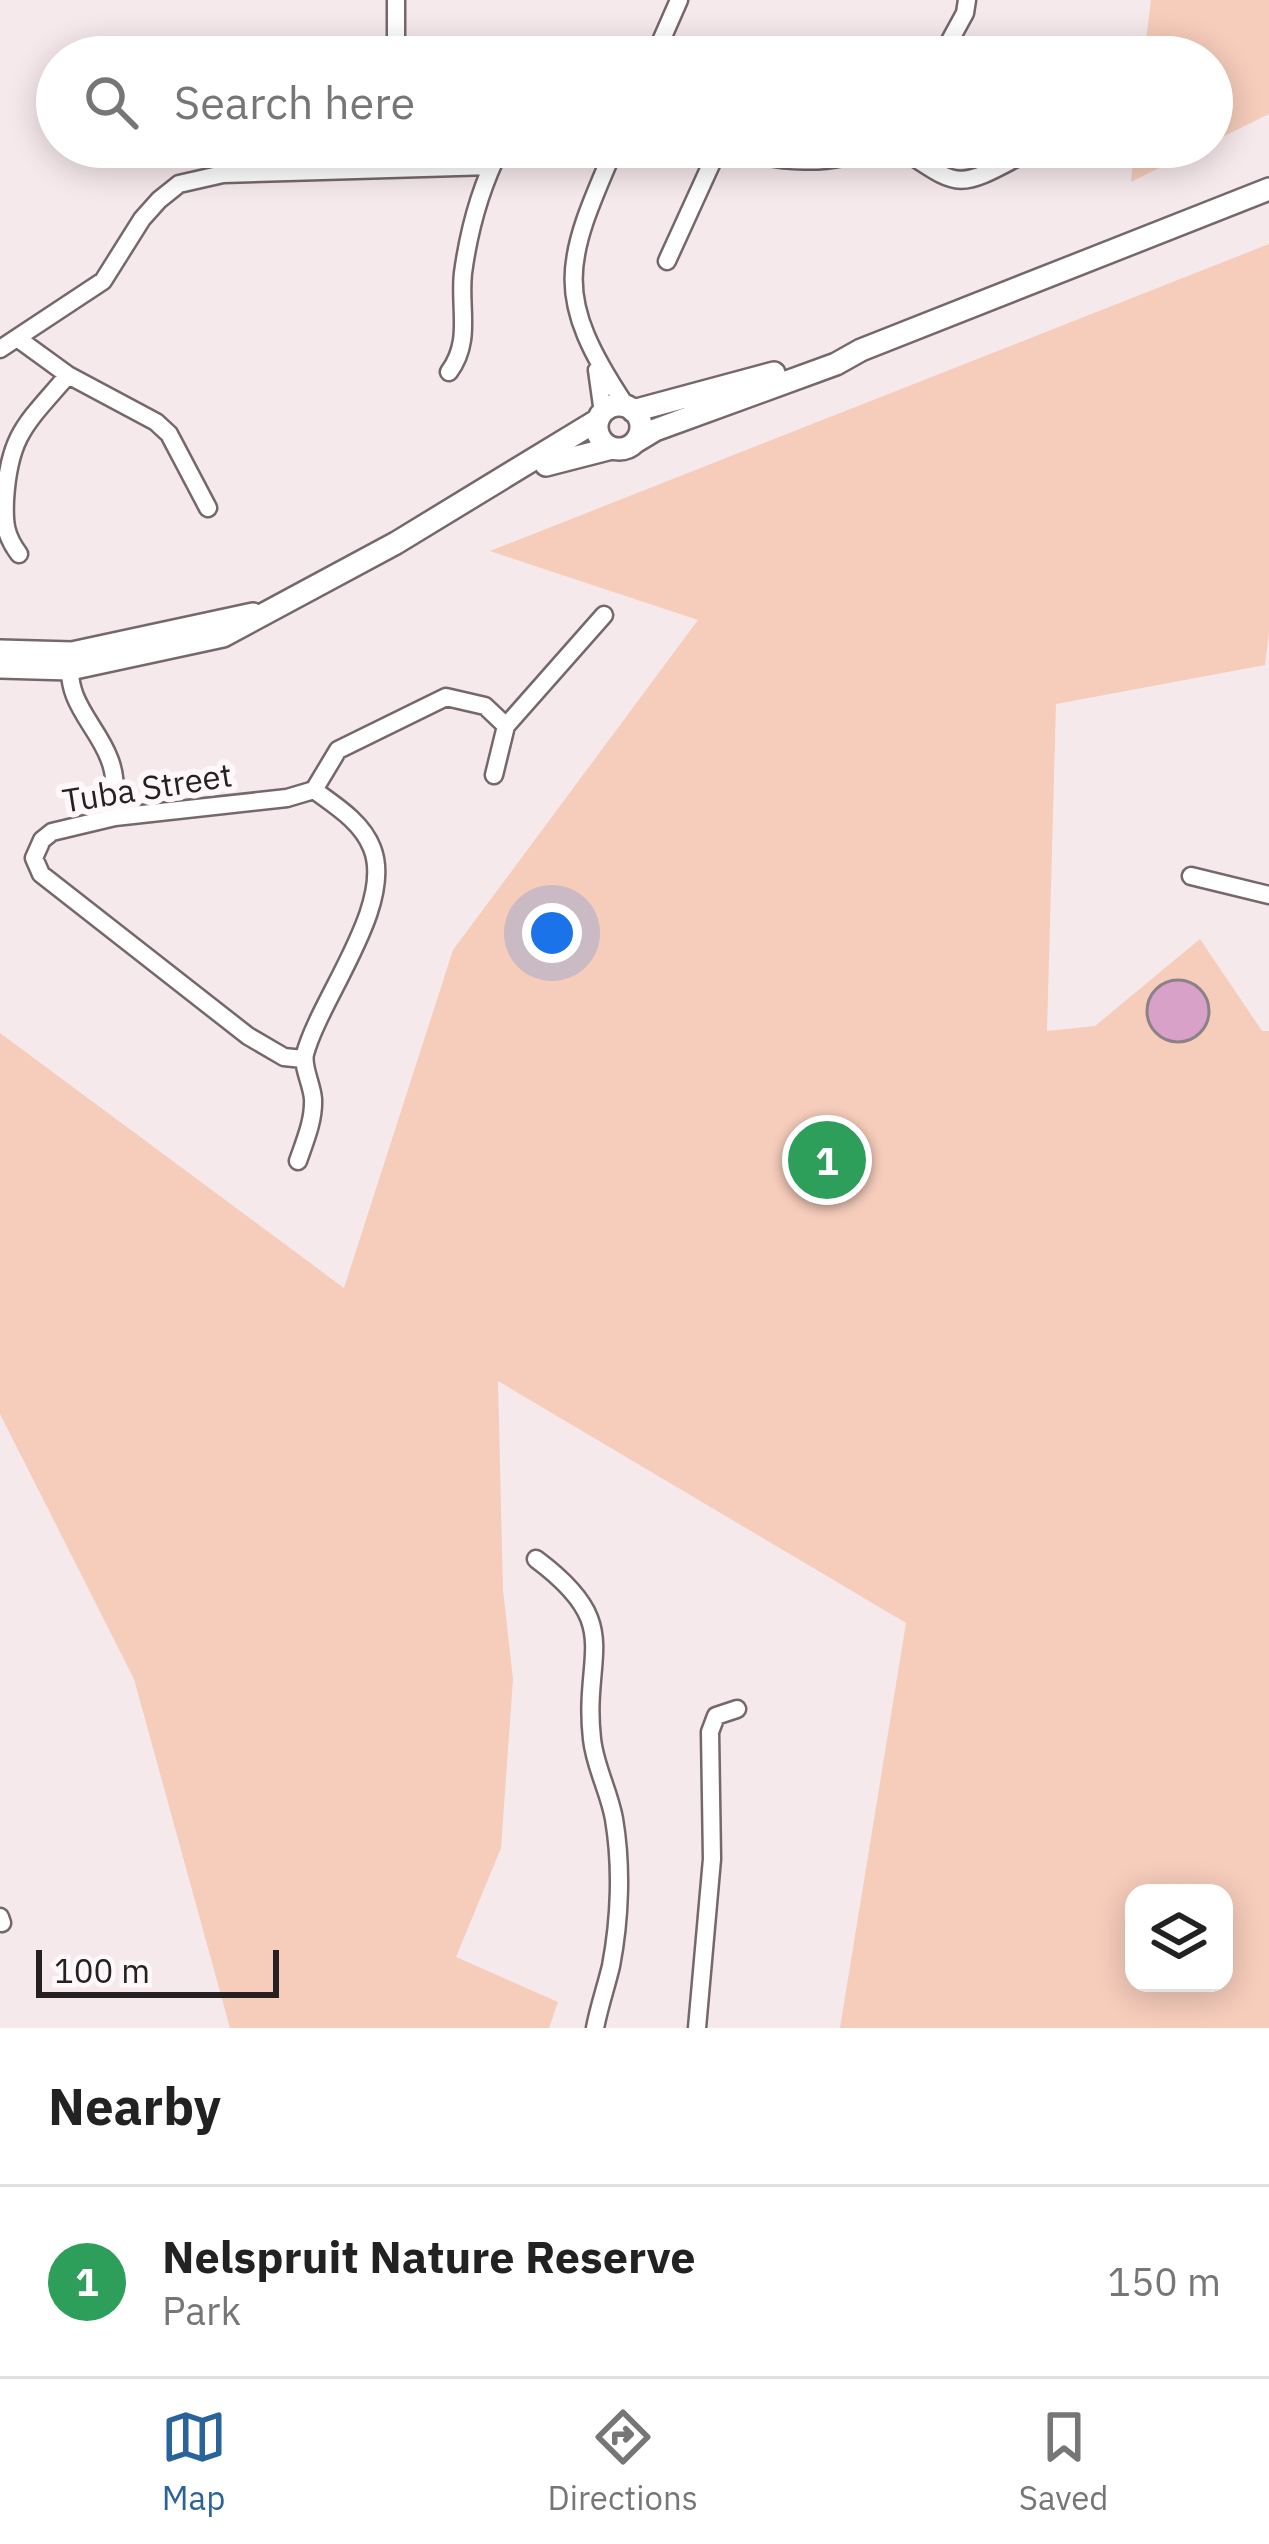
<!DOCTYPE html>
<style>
:root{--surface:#fff;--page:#f2f2f2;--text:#222;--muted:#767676;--line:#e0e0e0;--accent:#29639b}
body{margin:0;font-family:"IBM Plex Sans",sans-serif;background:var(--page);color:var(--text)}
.controls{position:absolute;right:36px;bottom:36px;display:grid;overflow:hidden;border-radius:24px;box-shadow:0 6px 30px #0003}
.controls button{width:108px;height:108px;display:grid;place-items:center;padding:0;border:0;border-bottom:3px solid var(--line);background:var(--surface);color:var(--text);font:60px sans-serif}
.scale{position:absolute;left:36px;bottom:30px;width:243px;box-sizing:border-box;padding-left:12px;border:6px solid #252122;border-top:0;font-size:33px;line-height:42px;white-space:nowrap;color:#252122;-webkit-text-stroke:9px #fef8fa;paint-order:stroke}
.you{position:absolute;left:552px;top:933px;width:42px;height:42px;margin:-30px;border:9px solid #fff;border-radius:50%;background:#1a73e8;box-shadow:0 0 0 18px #1a73e833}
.badge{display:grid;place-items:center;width:78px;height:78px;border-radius:50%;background:var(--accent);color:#fff;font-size:39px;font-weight:700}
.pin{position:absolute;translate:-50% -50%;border:6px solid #fff;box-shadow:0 3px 12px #0006}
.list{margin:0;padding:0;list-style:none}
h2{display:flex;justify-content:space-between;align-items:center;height:156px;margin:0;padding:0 48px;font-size:51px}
h2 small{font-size:39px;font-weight:400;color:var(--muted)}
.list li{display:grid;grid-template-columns:78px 1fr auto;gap:36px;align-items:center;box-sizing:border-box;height:192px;padding:0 48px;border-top:3px solid var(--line)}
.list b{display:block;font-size:45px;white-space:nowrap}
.list p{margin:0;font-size:39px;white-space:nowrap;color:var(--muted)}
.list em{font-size:39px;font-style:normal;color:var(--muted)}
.icon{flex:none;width:66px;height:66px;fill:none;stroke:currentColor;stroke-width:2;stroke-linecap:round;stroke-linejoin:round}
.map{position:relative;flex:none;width:1269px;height:2028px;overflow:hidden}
.search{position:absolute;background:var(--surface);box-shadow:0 6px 30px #0003;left:36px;right:36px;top:36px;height:132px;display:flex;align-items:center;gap:30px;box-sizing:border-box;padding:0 42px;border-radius:66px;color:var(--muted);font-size:45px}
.sheet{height:348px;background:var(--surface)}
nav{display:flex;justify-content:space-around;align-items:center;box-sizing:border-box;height:168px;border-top:3px solid var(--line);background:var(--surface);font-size:33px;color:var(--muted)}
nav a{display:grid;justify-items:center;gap:6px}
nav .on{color:var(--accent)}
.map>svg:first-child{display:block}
.green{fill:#f6ccbb;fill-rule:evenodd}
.building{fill:#d7a1c8;stroke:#8b8288;stroke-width:3}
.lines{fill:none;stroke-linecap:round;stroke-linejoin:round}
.minor-casing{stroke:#74686c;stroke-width:21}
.major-casing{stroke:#74686c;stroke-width:26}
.minor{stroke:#fff;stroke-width:16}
.major{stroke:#fff;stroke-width:21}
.labels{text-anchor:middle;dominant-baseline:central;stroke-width:12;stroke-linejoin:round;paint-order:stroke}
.street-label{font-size:33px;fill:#252122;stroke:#fef8fa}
</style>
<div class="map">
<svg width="1269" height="2028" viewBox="0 0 1269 2028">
<rect width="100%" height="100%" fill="#f6e9ec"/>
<path class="green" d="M1151 0H1269V114L1212 142V57H1144Z
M1134 147H1201L1131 182Z
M1269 244V632L1265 665 1056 704 1047 1031 1095 1026 1200 939 1262 1031H1269V2028H840L906 1623 498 1381 503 1590 513 1679 501 1848 456 1957 558 2002 549 2028H230L134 1679 0 1414V1033L344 1288 453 950 698 620 490 551ZM1224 1893V1983H1134V1893Z"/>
<path class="building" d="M1147 1011a31 31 0 1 1 62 0a31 31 0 1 1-62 0Z"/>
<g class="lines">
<g class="minor-casing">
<path id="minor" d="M396 57V0
M654 57 679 0
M941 57 965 13 967 0
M615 147C564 264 552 295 626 406
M734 147C776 163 832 167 873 147
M898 147C957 185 954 192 1018 157
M396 166V147
M667 261 719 147
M17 338 68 375 156 422 169 434 208 508
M0 349 103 281 142 219 159 200 179 184 223 174 492 166
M597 370 603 413
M449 372C472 341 459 309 463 273 469 229 481 186 501 147
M19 554C5 535 4 523 5 500 9 434 27 423 68 375
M71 659C64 701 96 724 109 758 117 777 115 797 115 817
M494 775 506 726 604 615
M314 790 338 750 446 697 485 706 506 726
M1191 876 1269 895
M303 1059 284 1057 248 1036 41 874 34 858 42 840 52 832 115 817 287 798 314 790
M298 1161C305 1141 314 1120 313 1099 312 1084 302 1067 305 1054 320 998 395 905 372 848 362 822 336 806 314 790
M536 1559C626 1626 582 1652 592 1739 595 1767 609 1791 614 1819 622 1866 620 1919 611 1966 606 1987 599 2007 595 2028
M0 1917 2 1923
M697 2028 712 1859 710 1732 716 1716 737 1709"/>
</g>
<g class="major-casing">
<path id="major" d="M597 427a22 22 0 1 1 44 0a22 22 0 1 1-44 0Z
M633 411 774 373
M635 442 655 430 836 364 861 350 1269 189
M546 465 612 448
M0 651 72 653 253 614
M0 667 70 669 223 636 396 543 598 420"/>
</g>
<use href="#minor" class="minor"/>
<use href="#major" class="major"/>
</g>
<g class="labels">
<g class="street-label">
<text transform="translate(147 787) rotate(-9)">Tuba Street</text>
</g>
</g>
</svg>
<div class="controls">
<button><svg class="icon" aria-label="layers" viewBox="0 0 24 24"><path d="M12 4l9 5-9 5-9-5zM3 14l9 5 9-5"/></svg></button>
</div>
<div class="scale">100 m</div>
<div class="you"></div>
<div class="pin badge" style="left:827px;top:1160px;background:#2e9e5b">1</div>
<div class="search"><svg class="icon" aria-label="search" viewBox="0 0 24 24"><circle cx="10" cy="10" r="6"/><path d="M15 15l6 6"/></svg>Search here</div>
</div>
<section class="sheet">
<h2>Nearby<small></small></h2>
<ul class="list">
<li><span class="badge" style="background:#2e9e5b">1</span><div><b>Nelspruit Nature Reserve</b><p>Park</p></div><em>150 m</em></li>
</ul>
</section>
<nav>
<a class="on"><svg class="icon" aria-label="map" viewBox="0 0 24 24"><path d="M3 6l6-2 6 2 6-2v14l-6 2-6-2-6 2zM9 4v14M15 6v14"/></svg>Map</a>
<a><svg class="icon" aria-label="directions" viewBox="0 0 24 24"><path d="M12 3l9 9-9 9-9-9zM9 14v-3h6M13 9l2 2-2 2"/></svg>Directions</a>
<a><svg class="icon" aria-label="saved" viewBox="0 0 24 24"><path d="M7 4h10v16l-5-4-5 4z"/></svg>Saved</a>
</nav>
